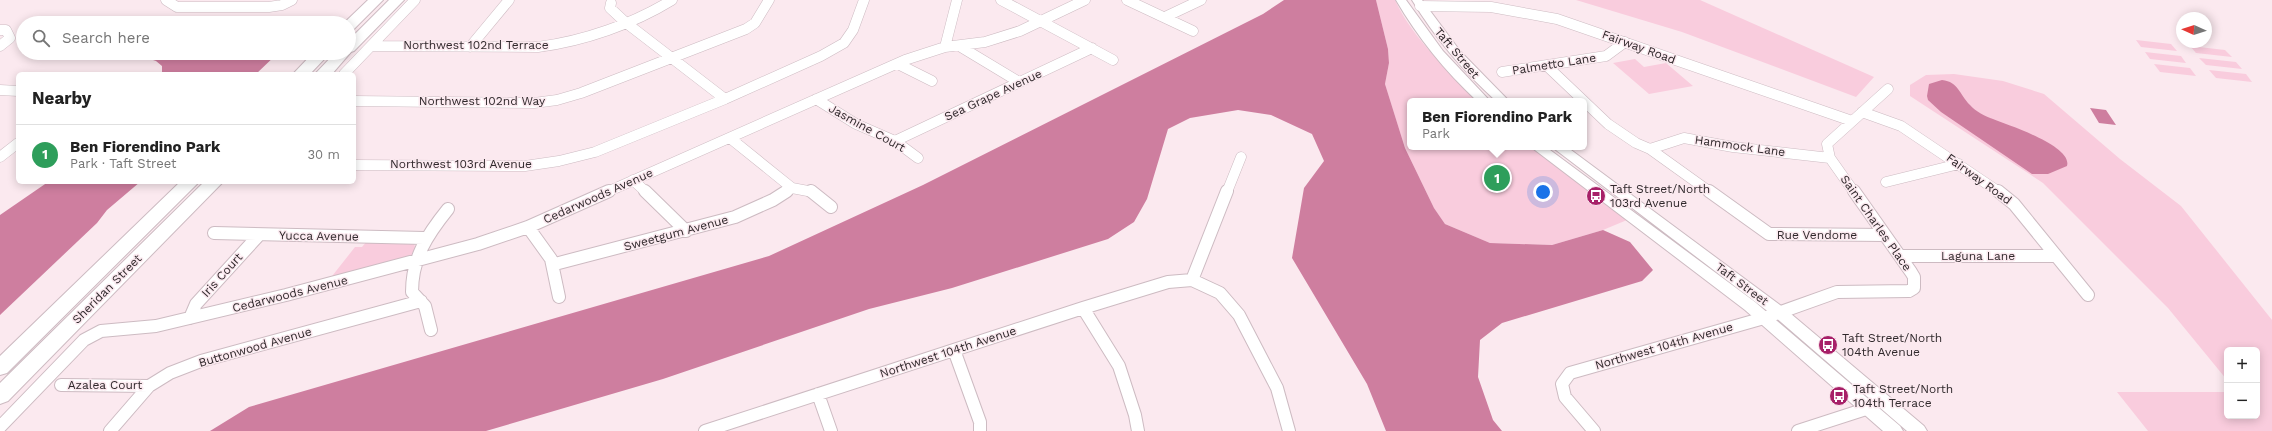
<!DOCTYPE html>
<meta charset="utf-8">
<style>
:root{--surface:#fff;--page:#f2f2f2;--text:#222;--muted:#767676;--line:#e0e0e0;--accent:#a72068}
body{margin:0;font-family:"Work Sans",sans-serif;background:var(--page);color:var(--text)}
.controls{position:absolute;right:12px;bottom:12px;display:grid;overflow:hidden;border-radius:6px;box-shadow:0 2px 10px #0003}
.controls button{width:36px;height:36px;display:grid;place-items:center;padding:0;border:0;border-bottom:1px solid var(--line);background:var(--surface);color:var(--text);font:20px sans-serif}
.compass{position:absolute;left:2176px;top:12px;width:36px;height:36px;border-radius:50%;background:var(--surface);box-shadow:0 2px 10px #0003;rotate:273deg}
.you{position:absolute;left:1543px;top:192px;width:14px;height:14px;margin:-10px;border:3px solid #fff;border-radius:50%;background:#1a73e8;box-shadow:0 0 0 6px #1a73e833}
.badge{display:grid;place-items:center;width:26px;height:26px;border-radius:50%;background:var(--accent);color:#fff;font-size:13px;font-weight:700}
.pin{position:absolute;translate:-50% -50%;border:2px solid #fff;box-shadow:0 1px 4px #0006}
.popup{position:absolute;left:1407px;top:98px;width:180px;height:52px;box-sizing:border-box;display:grid;place-content:center;border-radius:6px;background:var(--surface);filter:drop-shadow(0 1px 3px #0005);font-size:13px;white-space:nowrap;color:var(--muted)}
.popup b{font-size:15px;color:var(--text)}
.popup::after{content:'';position:absolute;left:50%;top:100%;margin-left:-8px;border:8px solid transparent;border-top-color:var(--surface)}
.list{margin:0;padding:0;list-style:none}
h2{display:flex;justify-content:space-between;align-items:center;height:52px;margin:0;padding:0 16px;font-size:17px}
h2 small{font-size:13px;font-weight:400;color:var(--muted)}
.list li{display:grid;grid-template-columns:26px 1fr auto;gap:12px;align-items:center;box-sizing:border-box;height:60px;padding:0 16px;border-top:1px solid var(--line)}
.list b{display:block;font-size:15px;white-space:nowrap}
.list p{margin:0;font-size:13px;white-space:nowrap;color:var(--muted)}
.list em{font-size:13px;font-style:normal;color:var(--muted)}
.icon{flex:none;width:22px;height:22px;fill:none;stroke:currentColor;stroke-width:2;stroke-linecap:round;stroke-linejoin:round}
.map{position:relative;flex:none;width:2272px;height:431px;overflow:hidden}
.search{position:absolute;background:var(--surface);box-shadow:0 2px 10px #0003;left:16px;top:16px;width:340px;height:44px;display:flex;align-items:center;gap:10px;box-sizing:border-box;padding:0 14px;border-radius:22px;color:var(--muted);font-size:15px}
.panel{position:absolute;background:var(--surface);box-shadow:0 2px 10px #0003;left:16px;top:72px;width:340px;height:112px;border-radius:6px}
.map>svg:first-child{display:block}
.green{fill:#f9ccdd}
.water{fill:#ce7e9f}
.lines{fill:none;stroke-linecap:round;stroke-linejoin:round}
.minor-far1-casing{stroke:#cdbbc2;stroke-width:11}
.minor-casing{stroke:#cdbbc2;stroke-width:14}
.tertiary-casing{stroke:#cdbbc2;stroke-width:2}
.primary-casing{stroke:#cdbbc2;stroke-width:2}
.minor-far1{stroke:#fff;stroke-width:10}
.minor{stroke:#fff;stroke-width:12}
.tertiary{fill:#fff;fill-rule:evenodd}
.primary{fill:#fff;fill-rule:evenodd}
.labels{text-anchor:middle;dominant-baseline:central;stroke-width:3;stroke-linejoin:round;paint-order:stroke}
.street-label{font-size:12px;fill:#30292c;stroke:#fbe9ef}
.poi-label{font-size:12px;fill:#30292c;stroke:#fbe9ef;text-anchor:start}
</style>
<div class="map">
<svg width="2272" height="431" viewBox="0 0 2272 431">
<rect width="100%" height="100%" fill="#fbe9ef"/>
<path class="green" d="M1376 0H1395C1414 41 1449 71 1482 101H1410V147H1537L1627 220 1603 230 1552 245 1490 243 1445 224 1434 208 1405 148 1385 84 1389 63 1388 49Z
M1576 0H1700L1874 77 1856 97 1682 32Z
M2136 40 2171 44 2177 51 2141 47Z
M2190 46 2225 50 2232 57 2196 53Z
M2145 52 2181 56 2186 63 2150 59Z
M2199 58 2236 62 2242 69 2206 65Z
M1635 59 1644 67 1666 63 1693 86 1649 94 1613 63Z
M2154 64 2190 68 2196 76 2160 72Z
M2209 70 2246 74 2252 82 2216 78Z
M1954 74 2003 81 2044 94 2120 159 2181 206 2272 320V431H2148L2117 392H2227V416H2257V350H2227V380L2168 308 2043 183 1910 96V85L1926 75Z
M367 241 414 243 415 247 411 257 329 280 355 247H362Z"/>
<path class="water" d="M1284 0H1376L1388 49 1389 63 1385 84 1405 148 1434 208 1445 224 1490 243 1552 245 1603 230 1630 242 1653 270 1642 281 1502 323 1480 340 1478 377 1493 420 1502 431H1386L1367 384 1292 258 1304 188 1324 161 1312 134 1271 115 1238 110 1190 118 1168 129 1147 199 1134 222 1108 239 1054 256 952 288 869 309 663 379 486 431H210L249 407 769 256 923 185 1263 14Z
M132 53H278L256 74H162V66L156 61Z
M1942 80C1959 82 1959 94 1970 105 1975 111 1986 117 1993 119 2008 125 2073 146 2067 166L2048 174H2032L1941 112 1928 100 1927 96 1929 84Z
M2090 108 2106 110 2116 125 2099 123Z
M48 182H140L107 210 97 223 0 315V215Z"/>
<g class="lines">
<g class="minor-far1-casing">
<path id="minor-far1" d="M166 0 177 7H269L282 5 292 0
M1001 0 1113 60
M1127 0 1193 31
M611 3 610 8 625 22 725 99
M1420 6 1491 7 1557 19 1852 121
M1165 17 1201 0
M0 30H6L10 38 0 46
M372 46 538 47C584 41 633 24 672 0
M470 47 509 0
M945 47 957 0
M961 47 1019 82
M898 64 932 81
M1547 66 1608 124 1636 143 1650 149 1710 192
M1502 72 1606 56 1625 42
M344 74 415 0
M0 90 18 91
M816 99 856 124 895 141 918 158
M354 101 534 103 557 100 581 93 746 29 755 23 769 0
M1862 112 1901 126 1999 192
M730 138 792 188 813 192
M895 141 1092 48
M1650 149 1684 138 1733 147 1830 158
M0 157 18 143
M354 165 525 166 559 161 595 152 725 99 821 56 844 43 853 30 864 0
M633 180 646 192
M1886 182 1959 164
M607 192 905 60 945 47 985 42 1020 31 1085 0
M785 192 792 188
M1227 192 1241 157
M1854 192 1830 158 1827 144 1888 89"/>
</g>
<g class="minor-casing">
<path id="minor" d="M645 191 686 231
M811 191 831 207
M1227 191 1192 280 1220 293 1239 315 1277 388 1289 431
M1709 191 1769 234 1885 235
M1998 191 2014 204 2088 295
M528 227 551 259 559 297
M214 233 424 238
M1900 256H2056
M555 264 735 217 773 200 787 191
M1083 308 1119 366 1135 415 1138 431
M190 318 196 304 259 235
M431 330 425 306 412 292C412 258 427 235 448 209
M954 350 980 422V431
M61 385 149 386
M818 394 831 431
M0 427 84 340 101 331 156 326 286 295 478 244 528 227 609 191
M110 431 149 386 170 373 201 361 421 301
M705 431 1083 308 1168 282 1192 280
M1594 431 1565 397 1562 384 1570 373 1764 318 1837 292 1909 291 1914 288V277L1911 272 1854 191
M1798 431 1869 408"/>
</g>
<g class="tertiary-casing">
<path id="tertiary" d="M1396 0H1406L1443 51 1490 101H1477C1445 71 1418 38 1396 0Z
M1412 0H1422L1460 51 1509 101H1496C1463 71 1435 38 1412 0Z
M1531 147H1546L1755 302 1900 426 1903 431H1883L1745 310Z
M1552 147H1567L1784 308 1924 426 1927 431H1907L1774 316Z"/>
</g>
<g class="primary-casing">
<path id="primary" d="M368 0H383L354 29 349 30V23H344Z
M389 0H404L354 51 351 52 332 74H315L335 53H349V40Z
M313 53H330L310 74H293Z
M180 182H199L7 373 0 375V356Z
M204 182H223L8 401 0 404V383Z"/>
</g>
<use href="#minor-far1" class="minor-far1"/>
<use href="#minor" class="minor"/>
<use href="#tertiary" class="tertiary"/>
<use href="#primary" class="primary"/>
</g>
<defs>
<g id="bus-disc" transform="scale(1)"><circle r="9.5" fill="#a72068" stroke="#fbe9ef"/><path d="M-5-6H5V4H4V6H2V4H-2V6H-4V4H-5ZM-3.5-4V0h7V-4ZM-3.5 1.2v1.5H-2V1.2ZM2 1.2v1.5H3.5V1.2Z" fill="#fff"/></g>
</defs>
<g fill-rule="evenodd">
<use href="#bus-disc" x="1596" y="196"/>
<use href="#bus-disc" x="1828" y="345"/>
<use href="#bus-disc" x="1839" y="396"/>
</g>
<g class="labels">
<g class="street-label">
<text x="476" y="45">Northwest 102nd Terrace</text>
<text transform="translate(1639 47) rotate(20)">Fairway Road</text>
<text transform="translate(1457 53) rotate(50)">Taft Street</text>
<text transform="translate(1554 64) rotate(-9)">Palmetto Lane</text>
<text transform="translate(993 95) rotate(-25)">Sea Grape Avenue</text>
<text x="482" y="101">Northwest 102nd Way</text>
<text transform="translate(867 128) rotate(29)">Jasmine Court</text>
<text transform="translate(1740 146) rotate(8)">Hammock Lane</text>
<text x="461" y="164">Northwest 103rd Avenue</text>
<text transform="translate(1979 179) rotate(36)">Fairway Road</text>
<text transform="translate(598 196) rotate(-24)">Cedarwoods Avenue</text>
<text transform="translate(1876 223) rotate(55)">Saint Charles Place</text>
<text transform="translate(676 233) rotate(-15)">Sweetgum Avenue</text>
<text x="1817" y="235">Rue Vendome</text>
<text transform="translate(319 236) rotate(1)">Yucca Avenue</text>
<text x="1978" y="256">Laguna Lane</text>
<text transform="translate(222 275) rotate(-48)">Iris Court</text>
<text transform="translate(1742 284) rotate(37)">Taft Street</text>
<text transform="translate(107 289) rotate(-45)">Sheridan Street</text>
<text transform="translate(290 294) rotate(-14)">Cedarwoods Avenue</text>
<text transform="translate(1664 346) rotate(-16)">Northwest 104th Avenue</text>
<text transform="translate(255 347) rotate(-16)">Buttonwood Avenue</text>
<text transform="translate(948 352) rotate(-18)">Northwest 104th Avenue</text>
<text x="105" y="385">Azalea Court</text>
</g>
<g class="poi-label">
<text x="1610" y="189">Taft Street/North<tspan x="1610" dy="14">103rd Avenue</tspan></text>
<text x="1842" y="338">Taft Street/North<tspan x="1842" dy="14">104th Avenue</tspan></text>
<text x="1853" y="389">Taft Street/North<tspan x="1853" dy="14">104th Terrace</tspan></text>
</g>
</g>
</svg>
<div class="controls">
<button>+</button>
<button>−</button>
</div>
<svg class="compass" viewBox="-18 -18 36 36"><path d="M0-13l5 13h-10z" fill="#e53935"/><path d="M0 13l5-13h-10z" fill="#767676"/></svg>
<div class="you"></div>
<div class="pin badge" style="left:1497px;top:178px;background:#2e9e5b">1</div>
<div class="popup"><b>Ben Fiorendino Park</b>Park</div>
<div class="search"><svg class="icon" aria-label="search" viewBox="0 0 24 24"><circle cx="10" cy="10" r="6"/><path d="M15 15l6 6"/></svg>Search here</div>
<section class="panel">
<h2>Nearby<small></small></h2>
<ul class="list">
<li><span class="badge" style="background:#2e9e5b">1</span><div><b>Ben Fiorendino Park</b><p>Park · Taft Street</p></div><em>30 m</em></li>
</ul>
</section>
</div>
